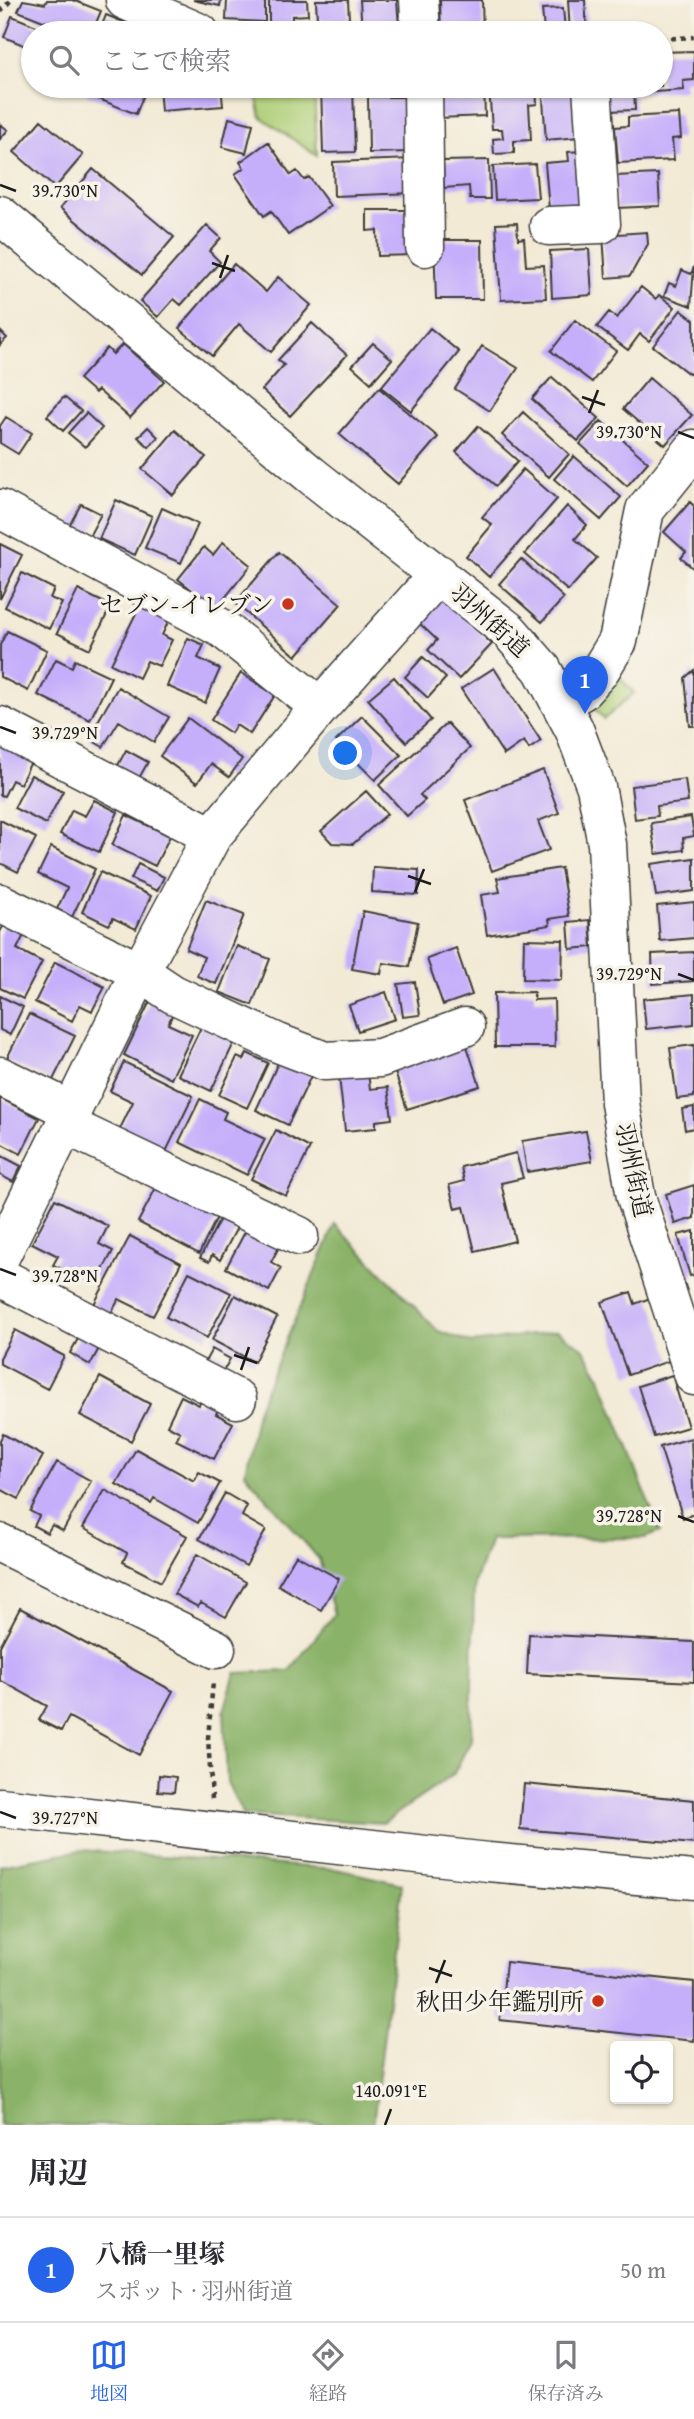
<!DOCTYPE html>
<html lang="ja">
<meta charset="utf-8">
<style>
:root{--surface:#fff;--page:#f2f2f3;--text:#2b2b33;--muted:#7c7c81;--line:#e1e1e2;--accent:#2563eb}
body{margin:0;font-family:"Gentium Book Plus","Noto Serif JP",serif;background:var(--page);color:var(--text)}
.controls{position:absolute;right:21px;bottom:21px;display:grid;overflow:hidden;border-radius:7px;box-shadow:0 2px 5px #0004}
.controls button{width:63px;height:63px;display:grid;place-items:center;padding:0;border:0;border-bottom:2px solid var(--line);background:var(--surface);color:var(--text);font:35px sans-serif}
.you{position:absolute;left:346px;top:754px;width:24px;height:24px;margin:-18px;border:5px solid #fff;border-radius:50%;background:#1a73e8;box-shadow:0 0 0 10px #1a73e833}
.badge{display:grid;place-items:center;width:46px;height:46px;border-radius:50%;background:var(--accent);color:#fff;font-size:23px;font-weight:700}
.pin{position:absolute;translate:-50% -58px;filter:drop-shadow(0 2px 4px #0008)}
.pin::after{content:'';position:absolute;top:37px;width:24px;height:21px;background:inherit;clip-path:polygon(0 0,100% 0,50% 100%)}
.list{margin:0;padding:0;list-style:none}
h2{display:flex;justify-content:space-between;align-items:center;height:91px;margin:0;padding:0 28px;font-size:30px}
h2 small{font-size:23px;font-weight:400;color:var(--muted)}
.list li{display:grid;grid-template-columns:46px 1fr auto;gap:21px;align-items:center;box-sizing:border-box;height:105px;padding:0 28px;border-top:2px solid var(--line)}
.list b{display:block;font-size:26px;white-space:nowrap}
.list p{margin:0;font-size:23px;white-space:nowrap;color:var(--muted)}
.list em{font-size:23px;font-style:normal;color:var(--muted)}
.icon{flex:none;width:38px;height:38px;fill:none;stroke:currentColor;stroke-width:2;stroke-linecap:round;stroke-linejoin:round}
.map{position:relative;flex:none;width:694px;height:2125px;overflow:hidden}
.search{position:absolute;background:var(--surface);box-shadow:0 2px 5px #0004;left:21px;right:21px;top:21px;height:77px;display:flex;align-items:center;gap:18px;box-sizing:border-box;padding:0 24px;border-radius:38px;color:var(--muted);font-size:26px}
.sheet{height:196px;background:var(--surface)}
nav{display:flex;justify-content:space-around;align-items:center;box-sizing:border-box;height:98px;border-top:2px solid var(--line);background:var(--surface);font-size:19px;color:var(--muted)}
nav a{display:grid;justify-items:center;gap:4px}
nav .on{color:var(--accent)}
.map>svg:first-child{display:block}
.green{fill:#aecf77;stroke:#65764a;stroke-width:2}
.forest{fill:#8ab268;stroke:#536742;stroke-width:2}
.building{fill:#c5affb}
.lines{fill:none;stroke-linecap:round;stroke-linejoin:round}
.minor-casing{stroke:#3c3b38;stroke-width:41}
.path{stroke:#3c3b38;stroke-width:4.5;stroke-dasharray:5 5;stroke-linecap:butt}
.minor{stroke:#fff;stroke-width:38}
.ticks{fill:none;stroke:#1c1c1c;stroke-width:2.5}
.poi-dot{fill:#c8321e;stroke:#f7f3e8;stroke-width:2.5}
.labels{text-anchor:middle;dominant-baseline:central;stroke-width:7;stroke-linejoin:round;paint-order:stroke}
.poi-label{font-size:24px;fill:#1c1c1c;stroke:#f7f3e8;text-anchor:end}
.street-label{font-size:24px;fill:#1c1c1c;stroke:#f7f3e8}
.ticks-label{font-size:18px;text-anchor:middle;fill:#1c1c1c;stroke:#f7f3e8;stroke-width:7;stroke-linejoin:round;paint-order:stroke}
</style>
<div class="map">
<svg width="694" height="2125" viewBox="0 0 694 2125">
<rect width="100%" height="100%" fill="#f7f3e8"/>
<filter id="ink" filterUnits="userSpaceOnUse"><feTurbulence type="fractalNoise" baseFrequency=".0143" numOctaves="2"/><feDisplacementMap in="SourceGraphic" scale="14" xChannelSelector="R" yChannelSelector="G"/><feConvolveMatrix kernelMatrix="1 2 1 2 8 2 1 2 1" color-interpolation-filters="sRGB"/></filter>
<filter id="wash" filterUnits="userSpaceOnUse"><feTurbulence type="fractalNoise" baseFrequency=".00686" numOctaves="4" result="noise"/><feDisplacementMap in="SourceGraphic" scale="28" xChannelSelector="R" yChannelSelector="G"/><feGaussianBlur stdDeviation="1.57" result="paint"/><feColorMatrix in="noise" values="0 0 0 0 0 0 0 0 0 0 0 0 0 0 0 0 0 1.4 0 .05"/><feComposite in="paint" operator="in"/></filter>
<g filter="url(#wash)">
<rect width="100%" height="100%" fill="#f2ead5"/>
<path class="green" d="M254 86H314L317 156 261 117Z
M612 669 634 693 604 719 583 696Z"/>
<path class="forest" d="M335 1224 438 1331 472 1343 557 1331 583 1348 600 1376 660 1532 645 1538 490 1539 474 1583 471 1740 453 1775 383 1823 243 1815 227 1782 224 1711 235 1673 289 1671 334 1614 319 1559 245 1473 257 1410Z
M81 1850 336 1869 402 1884 373 2125H0V1865Z"/>
<g id="blocks">
<path class="building" d="M23 0 45 4 47 0H73L101 11 92 33H47L51 24 18 11Z
M193 0H221L220 6Z
M227 0H265V22L226 20Z
M269 0H307L308 15 292 16V33H269Z
M316 0H348L349 19 317 20Z
M360 0H397L399 27 384 28 385 33H362Z
M440 0H482L483 32 441 33Z
M568 0H585L587 31 570 33Z
M563 8 565 30 544 31 542 9Z
M106 15 151 33H99Z
M12 16 44 29 43 33H33V49L4 37Z
M296 22H314V31L327 30V33H297Z
M694 51V80L683 81 684 90 638 93 637 86H661V52Z
M89 86H143L147 87 136 114 86 94Z
M159 86H221L223 106 161 111Z
M321 86H353L355 152 323 153Z
M437 86H484L485 116 438 118Z
M489 86H536L537 104 529 105 531 140 514 141V153L494 154 493 139 503 138 502 129H492Z
M542 86H575L579 137 546 140Z
M634 88 635 110 607 111 606 89Z
M368 97H410V152L369 153Z
M679 114 681 138 672 139 674 160 618 163 615 127 628 126V117Z
M229 118 253 124 246 153 222 147Z
M41 120 83 155 55 188 14 152Z
M0 124 8 130 0 139Z
M268 142 291 175 297 171 304 180 309 177 330 206 288 235 271 211 264 216 235 174 244 168 240 162Z
M582 151 587 218 550 221 545 163 569 161 568 152Z
M412 159 413 193 334 196 333 162Z
M489 160 490 199H470L469 186 444 188 443 161Z
M535 164 538 198 495 200 493 166Z
M93 169 174 237 142 275 60 208Z
M658 174 660 206 617 208 615 176Z
M367 210H413V255L378 256 377 230 367 231Z
M517 223 518 239 524 238 526 266 544 265 546 298 501 300 496 224Z
M207 225 221 238 209 251 220 262 181 305 174 299 158 317 140 301Z
M647 232 648 244 630 276 606 278 603 235Z
M434 240H482L483 299H436Z
M589 249 592 295 552 298 550 251Z
M234 264 266 292 278 277 311 305 271 352 239 324 212 356 179 328Z
M694 267 691 306 664 296 669 283 676 286 682 270 691 274Z
M641 287 656 299 659 295 675 307 649 341 640 334 628 350 597 327 609 312 617 318Z
M681 310 694 320V372L689 374 653 346Z
M575 320 616 351 592 382 551 351Z
M312 323 347 355 290 416 262 390 284 365 278 360Z
M430 328 459 352 411 411 381 387Z
M0 331 7 338 0 345Z
M373 343 392 359 371 383 352 366Z
M123 344 164 381 130 418 98 390 95 393 79 379 107 348 113 354Z
M482 346 518 368 490 411 455 389Z
M552 377 599 418 578 441 532 399Z
M649 378 692 415 665 445 623 409Z
M379 388 438 437 398 484 339 434Z
M64 397 81 411 63 431 47 416Z
M523 412 569 454 549 477 502 435Z
M86 413 102 428 85 447 68 433Z
M6 417 32 433 18 454 0 443V426Z
M601 421 648 462 627 486 580 444Z
M478 426 518 461 496 486 456 452Z
M148 427 158 437 149 447 138 437Z
M175 430 206 457 173 495 142 469Z
M574 456 621 497 601 520 554 479Z
M523 469 557 499 489 577 466 556 492 525 482 517Z
M116 500 152 516 135 555 99 539Z
M690 502 694 506V569L681 558 686 552 664 532Z
M81 504 101 514 85 544 65 533Z
M567 506 587 525 575 539 597 558 568 591 525 554Z
M162 508 198 524 181 563 145 548Z
M223 542 251 565 216 609 178 579 204 547 213 555Z
M0 544 22 555 0 599Z
M279 552 341 604 296 656 235 603Z
M521 559 564 598 542 622 499 584Z
M22 573 54 589 50 598 62 603 49 629 5 607Z
M78 590 111 606 90 649 57 633Z
M442 597 492 644 459 679 428 650 437 640 418 622Z
M141 603 170 618 162 635 172 640 159 666 147 661 139 678 111 664Z
M7 631 47 650 28 691 0 677V645Z
M188 638 204 645 198 658 220 669 205 703 167 686Z
M423 657 446 678 428 698 405 677Z
M56 659 72 667 75 660 111 677 90 720 38 695Z
M494 668 541 741 529 749 524 741 504 755 461 689Z
M694 670V726H690L685 678Z
M241 673 275 695 250 734 236 725 231 733 211 720Z
M394 677 431 720 406 742 368 699Z
M118 687 169 717 154 742 119 721 103 747 88 738Z
M362 716 401 755 375 780 336 741Z
M188 718 242 759 229 777 211 764 197 783 160 756Z
M447 723 470 748 420 795 425 800 407 816 379 785Z
M0 741 33 758 20 784 12 780 4 796 0 795Z
M126 750 148 762 138 780 116 769Z
M543 770 559 813 538 821 549 850 492 871 465 800Z
M31 775 63 791 46 824 14 808Z
M685 779 688 802 657 806 658 816 635 819 631 786Z
M366 791 387 814 353 844 332 843 321 831Z
M94 800 118 812 99 852 60 834 72 810 85 816Z
M126 815 170 836 155 866 112 845Z
M691 817 694 836 683 838 684 850 656 854 651 823Z
M0 820 36 838 18 872 0 863Z
M51 847 95 869 72 917 57 909 67 888 38 874Z
M694 858V891L656 896 651 864Z
M138 864 164 877 157 891 131 879Z
M373 867 419 870 418 895 372 892Z
M561 868 569 916 549 919 550 925 487 935 481 895 500 892 497 878Z
M100 872 151 896 136 929 113 918 109 925 82 912Z
M206 900 244 915 216 984 197 976 204 957 186 949Z
M694 902V938L660 941 657 906Z
M363 911 418 922 409 967 383 963 381 974 352 969Z
M590 920 592 947 570 949 568 922Z
M6 921 26 931 17 949 42 962 23 999 0 988V932Z
M524 939 563 940 562 980 523 979Z
M237 946 270 959 252 1005 219 992Z
M456 948 472 995 443 1005 427 959Z
M694 952V981L653 984 652 954Z
M55 962 105 987 92 1011 80 1005 72 1021 35 1002Z
M415 982 420 1015 403 1017 398 984Z
M386 992 395 1019 358 1031 349 1005Z
M534 992V1000L554 999 555 1047H495L494 993Z
M694 994V1024L646 1029 643 999Z
M153 995 176 1007 168 1024 192 1035 171 1079 124 1055Z
M0 996 23 1007 10 1035 0 1030Z
M29 1014 75 1036 52 1082 6 1060Z
M202 1025 235 1041 211 1091 178 1075Z
M464 1037 480 1086 407 1109 391 1060Z
M694 1045V1097L677 1099 670 1048Z
M247 1053 268 1063 247 1108 219 1095 237 1057 244 1060Z
M279 1061 311 1076 288 1125 256 1110Z
M124 1062 193 1096 163 1158 117 1135 133 1102 110 1091Z
M368 1073 370 1089 388 1087 392 1119 376 1121V1128L345 1131 339 1076Z
M0 1098 39 1118 21 1154 0 1143Z
M200 1099 226 1112 223 1119 265 1139 247 1175 179 1142Z
M694 1107V1128L685 1130 682 1109Z
M276 1130 310 1148 286 1196 251 1179Z
M586 1131 592 1161 527 1172 522 1141Z
M516 1153 523 1178 501 1183 515 1241 475 1251 464 1207 455 1209 449 1185 464 1181 461 1167Z
M0 1155 21 1166 13 1182 0 1175Z
M159 1182 219 1213 199 1254 138 1222Z
M694 1185V1218L675 1224 666 1194Z
M55 1199 108 1226 99 1244 113 1251 98 1279 86 1272 82 1279 53 1265 58 1256 32 1243Z
M224 1211 241 1220 220 1260 212 1255 209 1262 200 1258Z
M246 1230 279 1247 271 1262 281 1268 269 1291 226 1268Z
M694 1231V1275L690 1276 678 1235Z
M130 1236 181 1263 153 1316 119 1299 110 1315 93 1306Z
M189 1272 231 1293 207 1338 166 1317Z
M631 1292 635 1304 650 1298 672 1360 628 1375 602 1302Z
M235 1295 277 1317 254 1362 212 1340Z
M15 1330 64 1356 47 1389 0 1364V1358Z
M83 1330 103 1341 90 1365 70 1353Z
M212 1349 230 1359 220 1377 202 1367Z
M672 1375 688 1427 654 1437 638 1386Z
M100 1377 150 1404 131 1441 80 1415Z
M181 1396 199 1405 204 1396 220 1405 216 1414 233 1423 214 1459 176 1440 180 1432 167 1425Z
M3 1434 43 1456 19 1499 0 1489V1440Z
M691 1438 694 1514 683 1518 660 1447Z
M136 1449 194 1481 199 1472 220 1483 198 1523 154 1498 151 1503 116 1484Z
M57 1462 91 1481 63 1531 52 1525 47 1533 34 1526 39 1516 30 1511Z
M105 1490 187 1536 161 1582 123 1562 127 1553 83 1528Z
M225 1493 247 1506 242 1516 266 1530 246 1566 199 1539Z
M197 1554 246 1582 226 1617 201 1603 198 1607 174 1594Z
M296 1555 339 1579 321 1610 278 1585Z
M20 1608 173 1691 139 1755 69 1717 61 1731 39 1720 47 1706 0 1680V1646Z
M529 1634 694 1642V1682L527 1674Z
M159 1775 176 1777 174 1792 158 1791Z
M524 1784 694 1800V1844L520 1829Z
M506 1962 694 1982V2041L500 2020Z"/>
</g>
</g>
<g filter="url(#ink)">
<use href="#blocks" fill-opacity="0" stroke="#3c3b38" stroke-width="2"/>
<g class="lines">
<g class="minor-casing">
<path id="minor" d="M125 0 200 33
M419 0 421 33
M423 86 425 247
M0 215 311 475 509 631 542 669 574 729 596 787 607 844 620 1103 636 1197 694 1376
M549 226 601 224 592 86
M0 509 223 629 320 707
M563 703 582 691 599 672 618 641 645 510 694 449
M0 726 212 836
M0 903 140 972 173 994 278 1043 325 1061 380 1058 465 1027
M0 1076 72 1111
M66 1125 299 1236
M0 1257 140 972 212 836 320 707 439 574
M0 1277 237 1399
M0 1543 216 1649
M0 1807 488 1862 694 1880"/>
</g>
<path class="path" d="M0 12 11 0
M661 39 694 37
M212 1799 208 1738 213 1682"/>
<use href="#minor" class="minor"/>
</g>
</g>
<path class="ticks" d="M0 185 16 191M212 263 235 271M220 278 228 255M582 397 605 405M589 413 598 390M678 432 694 438M0 727 16 733M408 876 431 884M415 892 424 869M678 974 694 980M0 1269 16 1275M234 1355 257 1363M241 1370 249 1347M678 1516 694 1522M0 1812 16 1818M429 1968 452 1976M436 1983 445 1960M385 2125 391 2109"/>
<g class="poi-dot">
<circle cx="288" cy="604" r="7"/>
<circle cx="598" cy="2001" r="7"/>
</g>
<g class="labels">
<g class="poi-label">
<text x="274" y="604">セブン-イレブン</text>
<text x="584" y="2001">秋田少年鑑別所</text>
</g>
<g class="street-label">
<text transform="translate(490 620) rotate(42)">羽州街道</text>
<text transform="translate(634 1170) rotate(78)">羽州街道</text>
</g>
</g>
<g class="ticks-label">
<text x="65" y="197">39.730°N</text>
<text x="629" y="438">39.730°N</text>
<text x="65" y="739">39.729°N</text>
<text x="629" y="980">39.729°N</text>
<text x="65" y="1282">39.728°N</text>
<text x="629" y="1522">39.728°N</text>
<text x="65" y="1824">39.727°N</text>
<text x="391" y="2097">140.091°E</text>
</g>
</svg>
<div class="controls">
<button><svg class="icon" aria-label="locate" viewBox="0 0 24 24"><circle cx="12" cy="12" r="6"/><path d="M12 2v4M12 18v4M2 12h4M18 12h4"/></svg></button>
</div>
<div class="you"></div>
<div class="pin badge" style="left:585px;top:714px">1</div>
<div class="search"><svg class="icon" aria-label="search" viewBox="0 0 24 24"><circle cx="10" cy="10" r="6"/><path d="M15 15l6 6"/></svg>ここで検索</div>
</div>
<section class="sheet">
<h2>周辺<small></small></h2>
<ul class="list">
<li><span class="badge">1</span><div><b>八橋一里塚</b><p>スポット · 羽州街道</p></div><em>50 m</em></li>
</ul>
</section>
<nav>
<a class="on"><svg class="icon" aria-label="map" viewBox="0 0 24 24"><path d="M3 6l6-2 6 2 6-2v14l-6 2-6-2-6 2zM9 4v14M15 6v14"/></svg>地図</a>
<a><svg class="icon" aria-label="directions" viewBox="0 0 24 24"><path d="M12 3l9 9-9 9-9-9zM9 14v-3h6M13 9l2 2-2 2"/></svg>経路</a>
<a><svg class="icon" aria-label="saved" viewBox="0 0 24 24"><path d="M7 4h10v16l-5-4-5 4z"/></svg>保存済み</a>
</nav>
